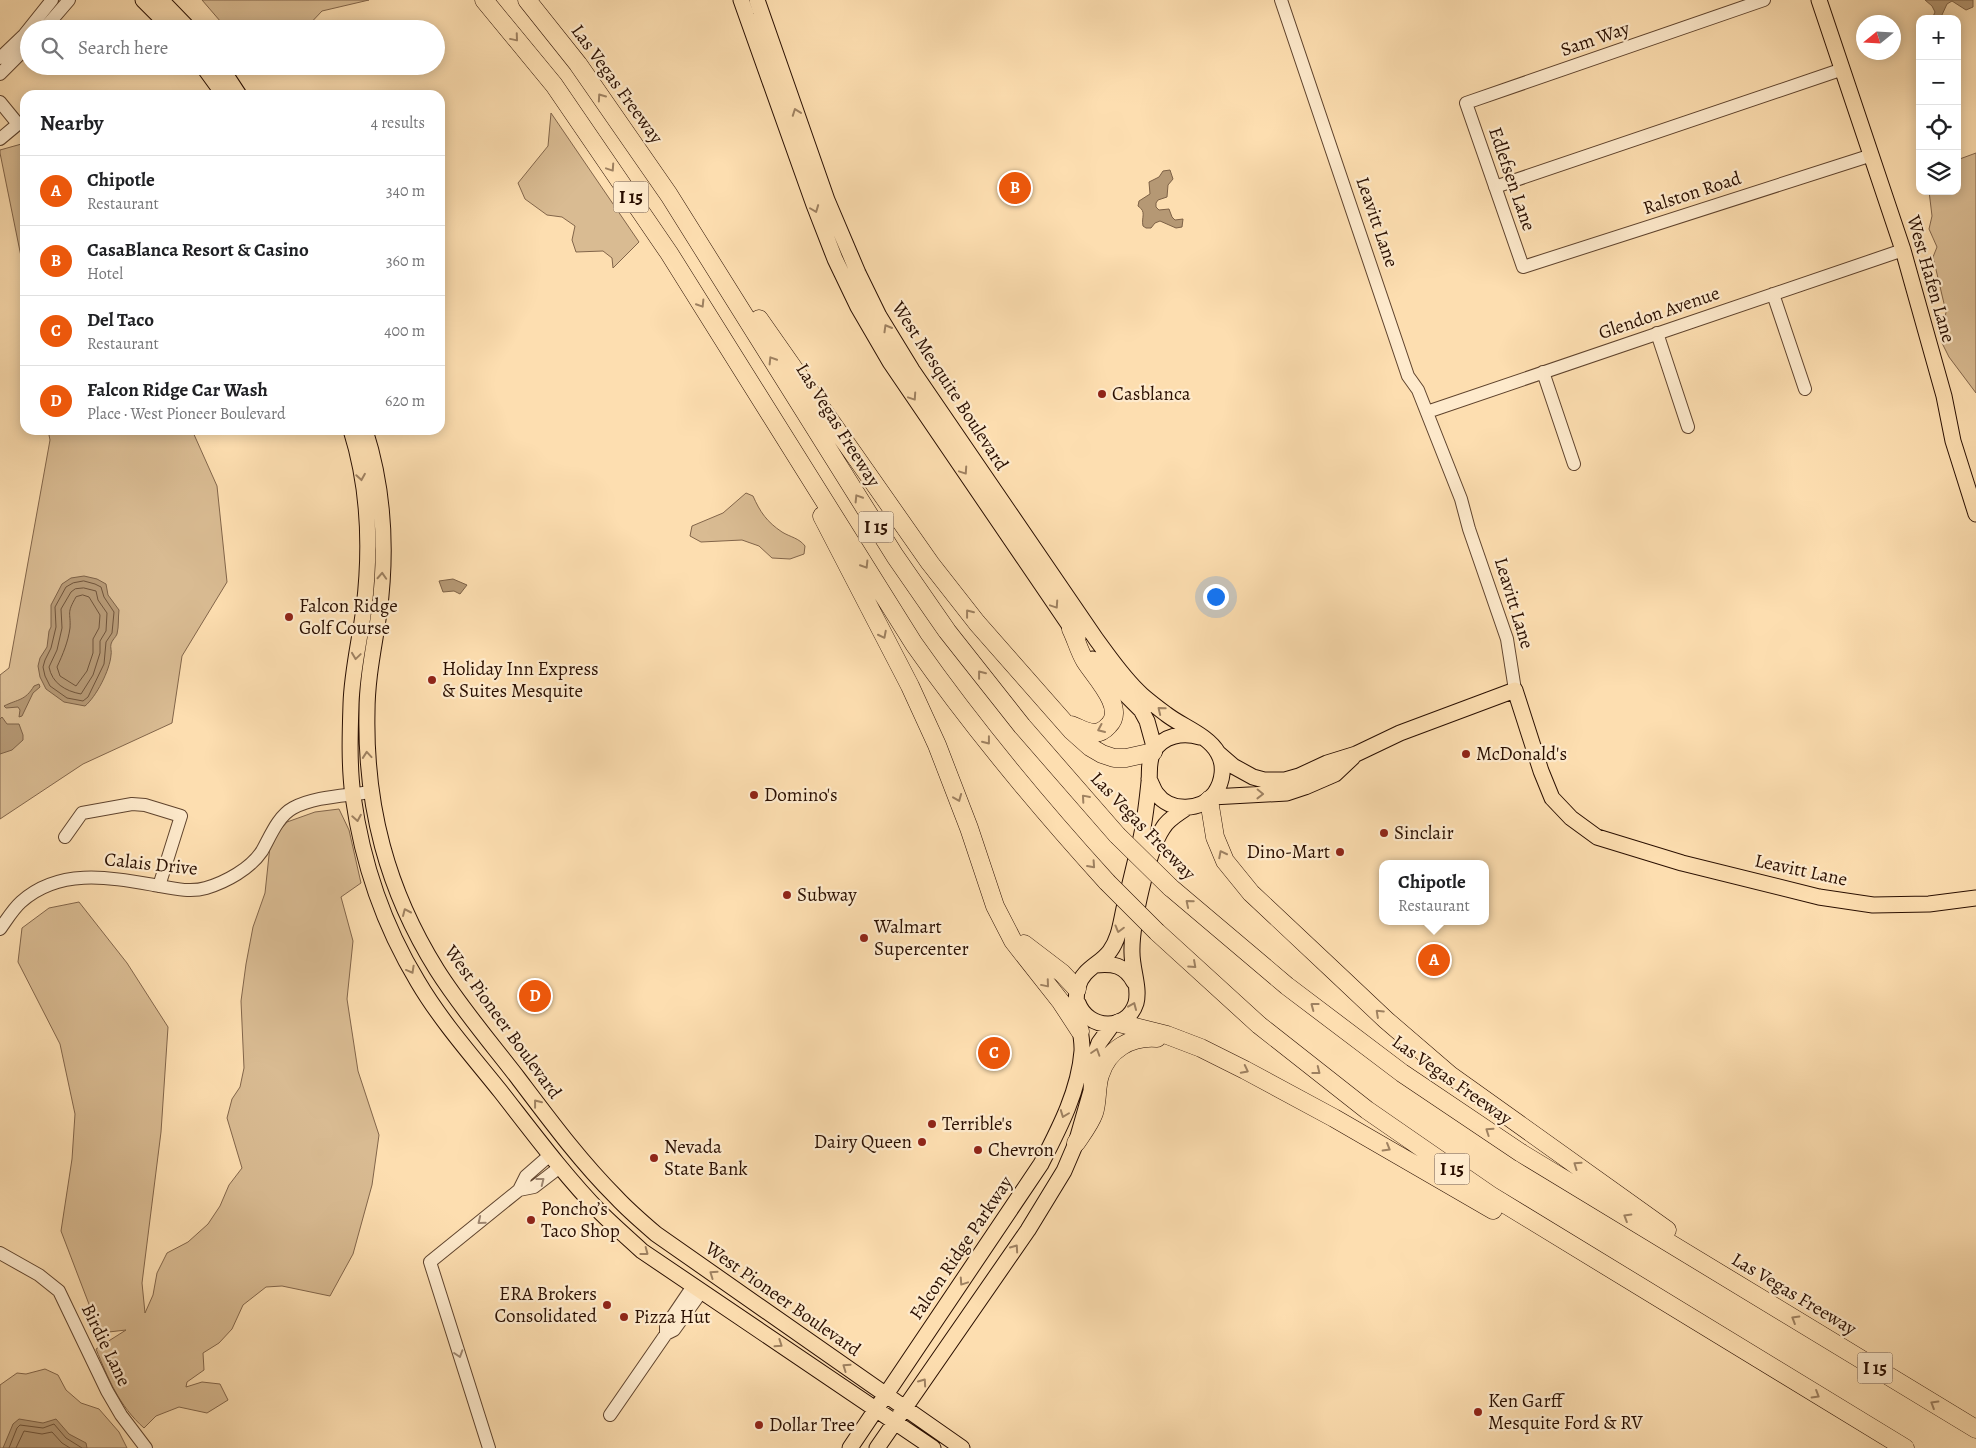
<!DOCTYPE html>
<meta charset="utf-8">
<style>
:root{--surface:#fff;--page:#f6f6f6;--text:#202124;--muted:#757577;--line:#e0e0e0;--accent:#ea580c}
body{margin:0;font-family:Alegreya,serif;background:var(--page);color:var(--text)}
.controls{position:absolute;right:15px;top:15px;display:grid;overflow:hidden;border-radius:10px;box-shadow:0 2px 12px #0003}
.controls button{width:45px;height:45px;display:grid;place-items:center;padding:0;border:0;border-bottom:1px solid var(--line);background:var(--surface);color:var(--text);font:25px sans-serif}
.compass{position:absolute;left:1856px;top:15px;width:45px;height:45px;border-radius:50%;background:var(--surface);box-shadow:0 2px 12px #0003;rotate:252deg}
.you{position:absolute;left:1215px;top:596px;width:18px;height:18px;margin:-12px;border:4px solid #fff;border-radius:50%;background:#1a73e8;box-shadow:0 0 0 8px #1a73e833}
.badge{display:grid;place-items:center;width:32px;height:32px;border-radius:50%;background:var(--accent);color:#fff;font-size:16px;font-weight:700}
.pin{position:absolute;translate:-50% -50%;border:2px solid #fff;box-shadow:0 1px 5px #0006}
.popup{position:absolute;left:1379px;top:860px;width:110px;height:65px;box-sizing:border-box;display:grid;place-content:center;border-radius:10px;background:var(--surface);filter:drop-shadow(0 1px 4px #0005);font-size:16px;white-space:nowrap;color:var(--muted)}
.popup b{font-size:19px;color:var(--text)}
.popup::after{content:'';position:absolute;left:50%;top:100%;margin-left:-10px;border:10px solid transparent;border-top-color:var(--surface)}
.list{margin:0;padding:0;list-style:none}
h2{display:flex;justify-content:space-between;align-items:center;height:65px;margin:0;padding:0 20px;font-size:21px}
h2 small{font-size:16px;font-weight:400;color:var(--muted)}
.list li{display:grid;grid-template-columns:32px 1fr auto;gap:15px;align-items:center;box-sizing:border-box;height:70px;padding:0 20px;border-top:1px solid var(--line)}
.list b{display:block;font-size:19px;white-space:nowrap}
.list p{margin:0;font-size:16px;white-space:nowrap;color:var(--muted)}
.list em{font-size:16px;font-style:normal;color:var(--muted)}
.icon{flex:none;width:28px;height:28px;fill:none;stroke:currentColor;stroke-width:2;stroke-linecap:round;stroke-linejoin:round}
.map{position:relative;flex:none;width:1976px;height:1448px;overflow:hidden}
.search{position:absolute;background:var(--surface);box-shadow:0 2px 12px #0003;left:20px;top:20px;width:425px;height:55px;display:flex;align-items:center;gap:12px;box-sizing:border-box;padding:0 18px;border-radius:28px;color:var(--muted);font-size:19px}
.panel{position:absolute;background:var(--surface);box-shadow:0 2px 12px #0003;left:20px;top:90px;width:425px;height:345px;border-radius:15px}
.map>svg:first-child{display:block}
.green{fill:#d9bb92;stroke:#82654a}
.water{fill:#b59874;stroke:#7d6146}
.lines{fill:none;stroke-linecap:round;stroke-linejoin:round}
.shore{stroke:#70543a;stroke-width:1}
.minor-casing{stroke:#5f432d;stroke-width:14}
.major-casing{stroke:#2a0f01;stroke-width:17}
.highway-casing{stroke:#2a0f01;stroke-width:19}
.minor{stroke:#feeacc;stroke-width:12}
.major{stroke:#fddeb0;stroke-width:15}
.highway{stroke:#fddeb0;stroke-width:18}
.highway-bridge-casing{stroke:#2a0f01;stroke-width:19;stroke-linecap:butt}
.highway-bridge{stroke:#fddeb0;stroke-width:18}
.oneway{stroke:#9e8161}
.oneway2{stroke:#9f8771}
.poi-dot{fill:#8f2418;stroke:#feeacc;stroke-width:2}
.labels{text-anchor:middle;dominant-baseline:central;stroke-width:4.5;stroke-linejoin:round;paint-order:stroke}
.shield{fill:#feeacc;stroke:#6a513e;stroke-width:1}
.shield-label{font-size:18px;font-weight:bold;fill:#2a0f01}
.street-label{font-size:19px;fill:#2a0f01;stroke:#feeacc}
.poi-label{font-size:19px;fill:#2a0f01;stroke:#feeacc;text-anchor:start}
</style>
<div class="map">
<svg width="1976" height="1448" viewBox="0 0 1976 1448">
<rect width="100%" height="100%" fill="#fddeb0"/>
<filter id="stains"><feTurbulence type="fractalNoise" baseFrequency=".004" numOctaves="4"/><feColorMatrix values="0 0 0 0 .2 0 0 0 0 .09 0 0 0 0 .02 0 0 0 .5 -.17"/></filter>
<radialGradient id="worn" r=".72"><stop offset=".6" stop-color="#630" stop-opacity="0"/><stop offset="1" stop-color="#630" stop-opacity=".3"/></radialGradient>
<path class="green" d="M202 0H369L322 11 305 29H227Z
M551 113 639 242 613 268 612 258 603 251 576 252 572 240 575 226 562 217 547 215 525 199 518 183 548 146Z
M25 143V276L0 153V150Z
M1976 153V393L1949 357 1941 341 1946 312 1933 257 1937 247 1929 229 1932 216 1929 191H1957V160Z
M48 430H192L217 486 227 582 182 656 172 723 83 764 0 819V675L9 668 50 440Z
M746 493 753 496C760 512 767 522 782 532 790 537 799 538 805 546L804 554 790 559 772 558 759 546 742 540 701 542 690 536 692 526 723 513Z
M339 809 349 830 361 883 341 897 353 941 347 999 358 1071 379 1135 372 1185 353 1254 330 1296 282 1286 266 1287 243 1305 232 1329 219 1343 203 1353 204 1370 187 1382 186 1387 202 1382 220 1384 228 1400 207 1413 179 1407 156 1416 144 1428C119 1406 108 1378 96 1349L126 1330 100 1333 61 1231 72 1159 75 1114 60 1044 18 962 22 928 49 908 79 902 127 963 168 1027 161 1132 142 1283 145 1313 153 1295 157 1273 167 1253 188 1242 208 1224 220 1206 229 1185 242 1168 227 1118 232 1099 240 1087 244 1068 241 1001 246 964 253 927 265 893 270 846 276 835 287 822 315 812Z
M45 1369 58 1375 66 1390 81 1403 99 1409 119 1432 127 1448H0V1385L17 1373 26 1374Z"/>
<path class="water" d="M1925 0H1973V7L1966 10 1952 1 1947 4 1941 17 1932 19 1935 12 1932 6Z
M1170 170 1173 179 1168 185 1167 197 1158 200 1156 203V207L1159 210 1169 209 1172 217 1175 220 1183 219 1182 227 1176 228 1160 221 1155 223 1151 228H1146L1143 226C1141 217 1147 212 1138 206L1139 201 1150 194 1149 182 1159 177 1163 171Z
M84 576 97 579 106 584 108 595 119 610C118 618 119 626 117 634 116 637 112 640 111 644 110 647 112 652 111 655 110 670 96 697 85 706L64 702 46 689 40 677 38 666 40 658 47 647 49 631 51 627V605L62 584 71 578Z
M453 579 467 585 460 594 454 591 443 592 439 581Z
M39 684 40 687 33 693 22 716 19 717 20 710 18 707 6 708 4 706C18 699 25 701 34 686Z
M2 717 7 724H19L23 735V740L12 750 0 754V719Z
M19 1419 43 1423 56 1419 69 1434 86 1443 87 1448H3L13 1424Z"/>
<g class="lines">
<path class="shore" d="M84 581 95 584 101 587 104 597 114 612 112 633 106 642 104 664 88 697 83 701 67 698 50 686 45 676 43 667 45 660 51 648 56 627 55 607 66 587 73 583Z
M84 588 96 591 98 600 107 613 106 631 100 641V653L93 675 81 694C65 691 52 683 49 667L57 650 62 628 61 609 71 592 75 589Z
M83 595 89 597 100 615 99 628 93 639V653L87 671 76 686 60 676 57 667C63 654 68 642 70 628 71 612 66 614 76 597Z
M9 1448 17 1428 20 1425 43 1428 54 1424 66 1438 82 1448
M16 1448 24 1431 42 1434 52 1432 62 1443 70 1448"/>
<g class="minor-casing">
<path id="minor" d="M1281 0 1408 376 1418 390 1461 499 1469 529 1507 639 1515 690
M1764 0 1466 103 1523 267 1872 155
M44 29 69 0
M0 58 24 35 52 0
M0 74 29 45
M0 102 18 124 0 139
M1495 187 1843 69
M1773 294 1805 389
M1657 333 1688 427
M1543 372 1574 464
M1427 412 1903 250
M65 837 82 813 132 804 145 805 181 816 159 886
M0 929C6 921 13 909 21 902 59 868 108 877 154 885 171 888 190 893 206 888 226 882 250 869 262 851 270 837 278 816 293 808 315 796 346 796 370 792
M519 1190 534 1187 560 1167
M0 1253 39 1275 59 1291 107 1391 121 1415 146 1448
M666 1334V1326L693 1286
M610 1415 666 1334 674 1330 702 1291
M489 1448 430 1262 519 1190 526 1176 550 1155"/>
</g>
<g class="major-casing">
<path id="major" d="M143 0 172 29
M161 0 189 29
M741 0 814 205 835 259 858 307 890 362 1078 638
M757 0 827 200 858 273 879 316 912 370 1096 639C1110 658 1124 679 1142 695 1150 702 1158 708 1166 714 1181 726 1208 735 1218 753 1225 765 1223 781 1215 793 1202 811 1170 813 1156 793 1153 789 1152 784 1149 779
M1819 0 1903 250 1944 396 1953 441 1976 514
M203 66 224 95
M220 66 239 95
M351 430C369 487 371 549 364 608 360 640 352 671 351 704 350 734 349 766 353 796 362 861 384 926 418 982 441 1021 473 1057 501 1092 533 1133 565 1176 601 1213 614 1226 628 1238 642 1251L933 1448
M365 430C384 489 387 552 379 613 374 647 367 678 367 712 365 806 387 890 437 970 461 1008 491 1043 518 1078 549 1119 580 1161 616 1197 628 1210 642 1222 656 1234L962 1448
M1093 659 1099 668 1141 710 1147 721 1155 750
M1218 753 1233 766 1253 777 1264 780H1285L1299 776 1327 763 1356 754 1400 733 1515 690 1541 771 1552 798 1571 818 1597 837 1682 863 1819 897 1873 905 1929 904 1976 898
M1212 797 1287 793 1305 787 1335 774 1353 757
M1095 965C1113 963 1125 965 1134 982
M1078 1003C1088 1030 1127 1032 1136 1003 1140 988 1132 969 1132 953 1131 926 1148 850 1163 828 1168 819 1178 814 1186 808
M850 1448 1041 1164C1059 1129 1079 1091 1082 1051 1083 1030 1072 1007 1078 987 1082 969 1101 964 1110 951 1120 937 1121 920 1125 904 1130 883 1135 862 1140 842 1145 822 1147 801 1149 782 1150 771 1148 762 1153 752 1163 735 1183 732 1200 737
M877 1448 1028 1230 1064 1171 1076 1143 1091 1091 1093 1060 1099 1043 1112 1025"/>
</g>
<g class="highway-casing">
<path id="highway" d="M484 0 554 85 669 253 914 644C973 728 1038 806 1107 882
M527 0 578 64 669 195 895 556 947 631 1022 726 1117 835
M759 319 930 563 977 623 1072 731 1090 747 1102 754 1114 758H1126L1153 752
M822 516 910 686 937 745 969 828 995 906 1013 941 1061 1002 1080 1031
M1071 725C1085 730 1096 740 1109 725 1126 708 1095 677 1085 661 1079 651 1076 639 1071 629
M1209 800 1215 837 1225 861 1251 893 1333 970 1386 1020 1450 1075 1667 1230
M1170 887 1287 986 1402 1073 1521 1153 1976 1429
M1157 932 1259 1025 1367 1110 1490 1195 1905 1448
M1024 944 1062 973 1077 989
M1119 1023 1167 1035 1201 1048 1245 1070 1334 1118 1493 1210
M1076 1143C1082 1134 1090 1124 1094 1113 1098 1101 1096 1087 1100 1075 1108 1049 1131 1036 1157 1038"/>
</g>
<use href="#minor" class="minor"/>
<use href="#major" class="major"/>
<use href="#highway" class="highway"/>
<g class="highway-bridge-casing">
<path id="highway-bridge" d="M1117 835 1170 887
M1107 882 1157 932"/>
</g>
<use href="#highway-bridge" class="highway-bridge"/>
</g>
<defs><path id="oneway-chevron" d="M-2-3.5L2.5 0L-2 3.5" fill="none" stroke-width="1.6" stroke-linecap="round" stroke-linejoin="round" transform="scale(1.25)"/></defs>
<g class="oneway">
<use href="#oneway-chevron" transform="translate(515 38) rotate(50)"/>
<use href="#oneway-chevron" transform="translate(601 97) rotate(-125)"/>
<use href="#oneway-chevron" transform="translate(796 112) rotate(-110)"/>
<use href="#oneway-chevron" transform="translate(611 168) rotate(56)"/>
<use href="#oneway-chevron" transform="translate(815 209) rotate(69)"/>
<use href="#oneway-chevron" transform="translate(701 304) rotate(58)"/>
<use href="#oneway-chevron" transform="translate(887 328) rotate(-120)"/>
<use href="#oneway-chevron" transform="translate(772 360) rotate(-122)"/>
<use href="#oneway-chevron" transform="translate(913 397) rotate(56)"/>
<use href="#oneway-chevron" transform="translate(964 471) rotate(56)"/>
<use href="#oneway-chevron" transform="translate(361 477) rotate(81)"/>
<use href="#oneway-chevron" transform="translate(858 498) rotate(-122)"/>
<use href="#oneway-chevron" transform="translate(865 565) rotate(58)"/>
<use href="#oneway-chevron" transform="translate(382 576) rotate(-87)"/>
<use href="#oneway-chevron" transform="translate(1055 605) rotate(56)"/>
<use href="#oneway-chevron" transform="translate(969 613) rotate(-128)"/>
<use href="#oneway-chevron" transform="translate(883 635) rotate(63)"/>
<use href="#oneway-chevron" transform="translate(356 656) rotate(98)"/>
<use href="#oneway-chevron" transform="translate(981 674) rotate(-128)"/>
<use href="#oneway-chevron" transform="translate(1161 710) rotate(-141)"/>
<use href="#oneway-chevron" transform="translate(1101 729) rotate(156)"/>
<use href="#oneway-chevron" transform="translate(987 741) rotate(52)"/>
<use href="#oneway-chevron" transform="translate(367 755) rotate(-95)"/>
<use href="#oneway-chevron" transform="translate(1260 794) rotate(1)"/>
<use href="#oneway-chevron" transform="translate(958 798) rotate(68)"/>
<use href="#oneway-chevron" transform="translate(1085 798) rotate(-131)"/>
<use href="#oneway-chevron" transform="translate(357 818) rotate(80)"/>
<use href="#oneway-chevron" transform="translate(1222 854) rotate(-117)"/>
<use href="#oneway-chevron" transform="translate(1092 865) rotate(48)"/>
<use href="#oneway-chevron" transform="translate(1189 903) rotate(-140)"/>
<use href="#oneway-chevron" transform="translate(406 912) rotate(-114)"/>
<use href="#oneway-chevron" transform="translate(1119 929) rotate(105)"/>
<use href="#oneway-chevron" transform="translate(1193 965) rotate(42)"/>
<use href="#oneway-chevron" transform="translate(411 970) rotate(61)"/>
<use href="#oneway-chevron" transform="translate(1046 984) rotate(50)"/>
<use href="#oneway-chevron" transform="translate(1133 1006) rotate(-67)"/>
<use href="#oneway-chevron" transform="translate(1314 1006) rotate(-143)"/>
<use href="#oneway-chevron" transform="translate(1379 1013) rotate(-137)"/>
<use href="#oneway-chevron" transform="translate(1096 1052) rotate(-72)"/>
<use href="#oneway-chevron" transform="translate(1245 1070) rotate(27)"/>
<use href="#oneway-chevron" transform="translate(1317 1071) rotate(38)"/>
<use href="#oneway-chevron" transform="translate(537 1103) rotate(-128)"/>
<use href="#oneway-chevron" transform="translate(1064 1114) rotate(111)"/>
<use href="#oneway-chevron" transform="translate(1489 1131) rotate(-146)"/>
<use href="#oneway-chevron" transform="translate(1387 1148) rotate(30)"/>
<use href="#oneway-chevron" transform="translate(1577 1165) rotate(-145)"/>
<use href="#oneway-chevron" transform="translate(1627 1217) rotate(-149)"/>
<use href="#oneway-chevron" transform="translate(1015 1248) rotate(-55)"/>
<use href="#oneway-chevron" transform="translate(645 1252) rotate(37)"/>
<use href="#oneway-chevron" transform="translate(713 1274) rotate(-145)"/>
<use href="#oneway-chevron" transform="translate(963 1282) rotate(124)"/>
<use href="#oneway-chevron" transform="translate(1795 1319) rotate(-149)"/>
<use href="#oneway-chevron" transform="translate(779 1344) rotate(34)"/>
<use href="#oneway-chevron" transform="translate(846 1367) rotate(-145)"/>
<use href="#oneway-chevron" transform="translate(923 1382) rotate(-55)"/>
<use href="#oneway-chevron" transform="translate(1816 1395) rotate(31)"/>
<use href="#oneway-chevron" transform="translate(1934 1404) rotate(-149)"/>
</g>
<g class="oneway2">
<use href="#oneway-chevron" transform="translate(541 1181) rotate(-38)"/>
<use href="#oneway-chevron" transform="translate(481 1221) rotate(141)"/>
<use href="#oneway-chevron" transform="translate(459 1354) rotate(72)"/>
</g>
<g class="poi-dot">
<circle cx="1102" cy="394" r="5"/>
<circle cx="289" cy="617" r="5"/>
<circle cx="432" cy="680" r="5"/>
<circle cx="1466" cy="754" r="5"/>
<circle cx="754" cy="795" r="5"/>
<circle cx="1384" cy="833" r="5"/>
<circle cx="1340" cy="852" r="5"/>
<circle cx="787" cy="895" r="5"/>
<circle cx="864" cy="938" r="5"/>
<circle cx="932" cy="1124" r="5"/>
<circle cx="922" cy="1142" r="5"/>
<circle cx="978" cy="1150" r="5"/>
<circle cx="654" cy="1158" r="5"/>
<circle cx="531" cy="1220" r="5"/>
<circle cx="607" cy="1305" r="5"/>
<circle cx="624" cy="1317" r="5"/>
<circle cx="1478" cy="1412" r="5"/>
<circle cx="759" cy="1425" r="5"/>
</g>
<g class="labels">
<g class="shield">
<rect x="613.5" y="181.5" width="35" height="31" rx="4"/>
<rect x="858.5" y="511.5" width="35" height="31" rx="4"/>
<rect x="1434.5" y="1153.5" width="35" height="31" rx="4"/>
<rect x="1857.5" y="1352.5" width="35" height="31" rx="4"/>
</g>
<g class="shield-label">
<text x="631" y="197">I 15</text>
<text x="876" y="527">I 15</text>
<text x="1452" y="1169">I 15</text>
<text x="1875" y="1368">I 15</text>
</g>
<g class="street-label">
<text transform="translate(1595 39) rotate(-19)">Sam Way</text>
<text transform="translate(617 84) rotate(54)">Las Vegas Freeway</text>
<text transform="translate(1512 179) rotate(71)">Edlefsen Lane</text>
<text transform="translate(1692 193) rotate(-18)">Ralston Road</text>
<text transform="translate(1377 222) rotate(71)">Leavitt Lane</text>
<text transform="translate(1931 279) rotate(74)">West Hafen Lane</text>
<text transform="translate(1659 313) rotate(-19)">Glendon Avenue</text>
<text transform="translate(950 386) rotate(57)">West Mesquite Boulevard</text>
<text transform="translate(838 425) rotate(58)">Las Vegas Freeway</text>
<text transform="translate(1514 603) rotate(73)">Leavitt Lane</text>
<text transform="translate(1143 826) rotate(46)">Las Vegas Freeway</text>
<text transform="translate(151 864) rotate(6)">Calais Drive</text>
<text transform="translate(1801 870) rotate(12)">Leavitt Lane</text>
<text transform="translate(503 1022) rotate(54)">West Pioneer Boulevard</text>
<text transform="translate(1452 1080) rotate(35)">Las Vegas Freeway</text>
<text transform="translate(961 1248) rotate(-56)">Falcon Ridge Parkway</text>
<text transform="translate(1794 1294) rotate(31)">Las Vegas Freeway</text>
<text transform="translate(783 1299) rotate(35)">West Pioneer Boulevard</text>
<text transform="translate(106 1345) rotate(64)">Birdie Lane</text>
</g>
<g class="poi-label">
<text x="1112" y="394">Casblanca</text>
<text x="299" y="606">Falcon Ridge<tspan x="299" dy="22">Golf Course</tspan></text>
<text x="442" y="669">Holiday Inn Express<tspan x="442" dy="22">&amp; Suites Mesquite</tspan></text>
<text x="1476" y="754">McDonald's</text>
<text x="764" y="795">Domino's</text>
<text x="1394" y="833">Sinclair</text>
<text x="1330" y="852" text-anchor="end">Dino-Mart</text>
<text x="797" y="895">Subway</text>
<text x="874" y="927">Walmart<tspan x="874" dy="22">Supercenter</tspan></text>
<text x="942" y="1124">Terrible's</text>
<text x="912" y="1142" text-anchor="end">Dairy Queen</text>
<text x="664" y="1147">Nevada<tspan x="664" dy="22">State Bank</tspan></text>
<text x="988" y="1150">Chevron</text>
<text x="541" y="1209">Poncho’s<tspan x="541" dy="22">Taco Shop</tspan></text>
<text x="597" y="1294" text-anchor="end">ERA Brokers<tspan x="597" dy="22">Consolidated</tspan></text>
<text x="634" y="1317">Pizza Hut</text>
<text x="1488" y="1401">Ken Garff<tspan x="1488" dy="22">Mesquite Ford &amp; RV</tspan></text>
<text x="769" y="1425">Dollar Tree</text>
</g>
</g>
<rect width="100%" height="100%" filter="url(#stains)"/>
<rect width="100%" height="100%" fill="url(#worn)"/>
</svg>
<div class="controls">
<button>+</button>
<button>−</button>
<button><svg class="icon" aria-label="locate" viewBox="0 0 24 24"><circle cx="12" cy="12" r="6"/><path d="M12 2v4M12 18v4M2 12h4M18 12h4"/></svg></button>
<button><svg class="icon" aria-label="layers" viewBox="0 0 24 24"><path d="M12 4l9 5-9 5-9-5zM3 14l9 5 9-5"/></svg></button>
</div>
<svg class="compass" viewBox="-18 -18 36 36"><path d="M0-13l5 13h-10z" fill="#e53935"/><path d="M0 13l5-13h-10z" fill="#757577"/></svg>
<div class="you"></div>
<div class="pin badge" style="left:1434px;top:960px">A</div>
<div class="popup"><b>Chipotle</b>Restaurant</div>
<div class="pin badge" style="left:1015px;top:188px">B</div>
<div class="pin badge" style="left:994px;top:1053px">C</div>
<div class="pin badge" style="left:535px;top:996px">D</div>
<div class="search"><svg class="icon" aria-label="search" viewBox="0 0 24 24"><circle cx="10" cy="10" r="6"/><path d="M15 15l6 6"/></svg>Search here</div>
<section class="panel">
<h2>Nearby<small>4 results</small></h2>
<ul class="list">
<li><span class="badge">A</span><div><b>Chipotle</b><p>Restaurant</p></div><em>340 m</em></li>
<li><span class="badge">B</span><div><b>CasaBlanca Resort &amp; Casino</b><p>Hotel</p></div><em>360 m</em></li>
<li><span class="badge">C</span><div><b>Del Taco</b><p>Restaurant</p></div><em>400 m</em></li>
<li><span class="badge">D</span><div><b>Falcon Ridge Car Wash</b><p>Place · West Pioneer Boulevard</p></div><em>620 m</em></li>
</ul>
</section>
</div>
